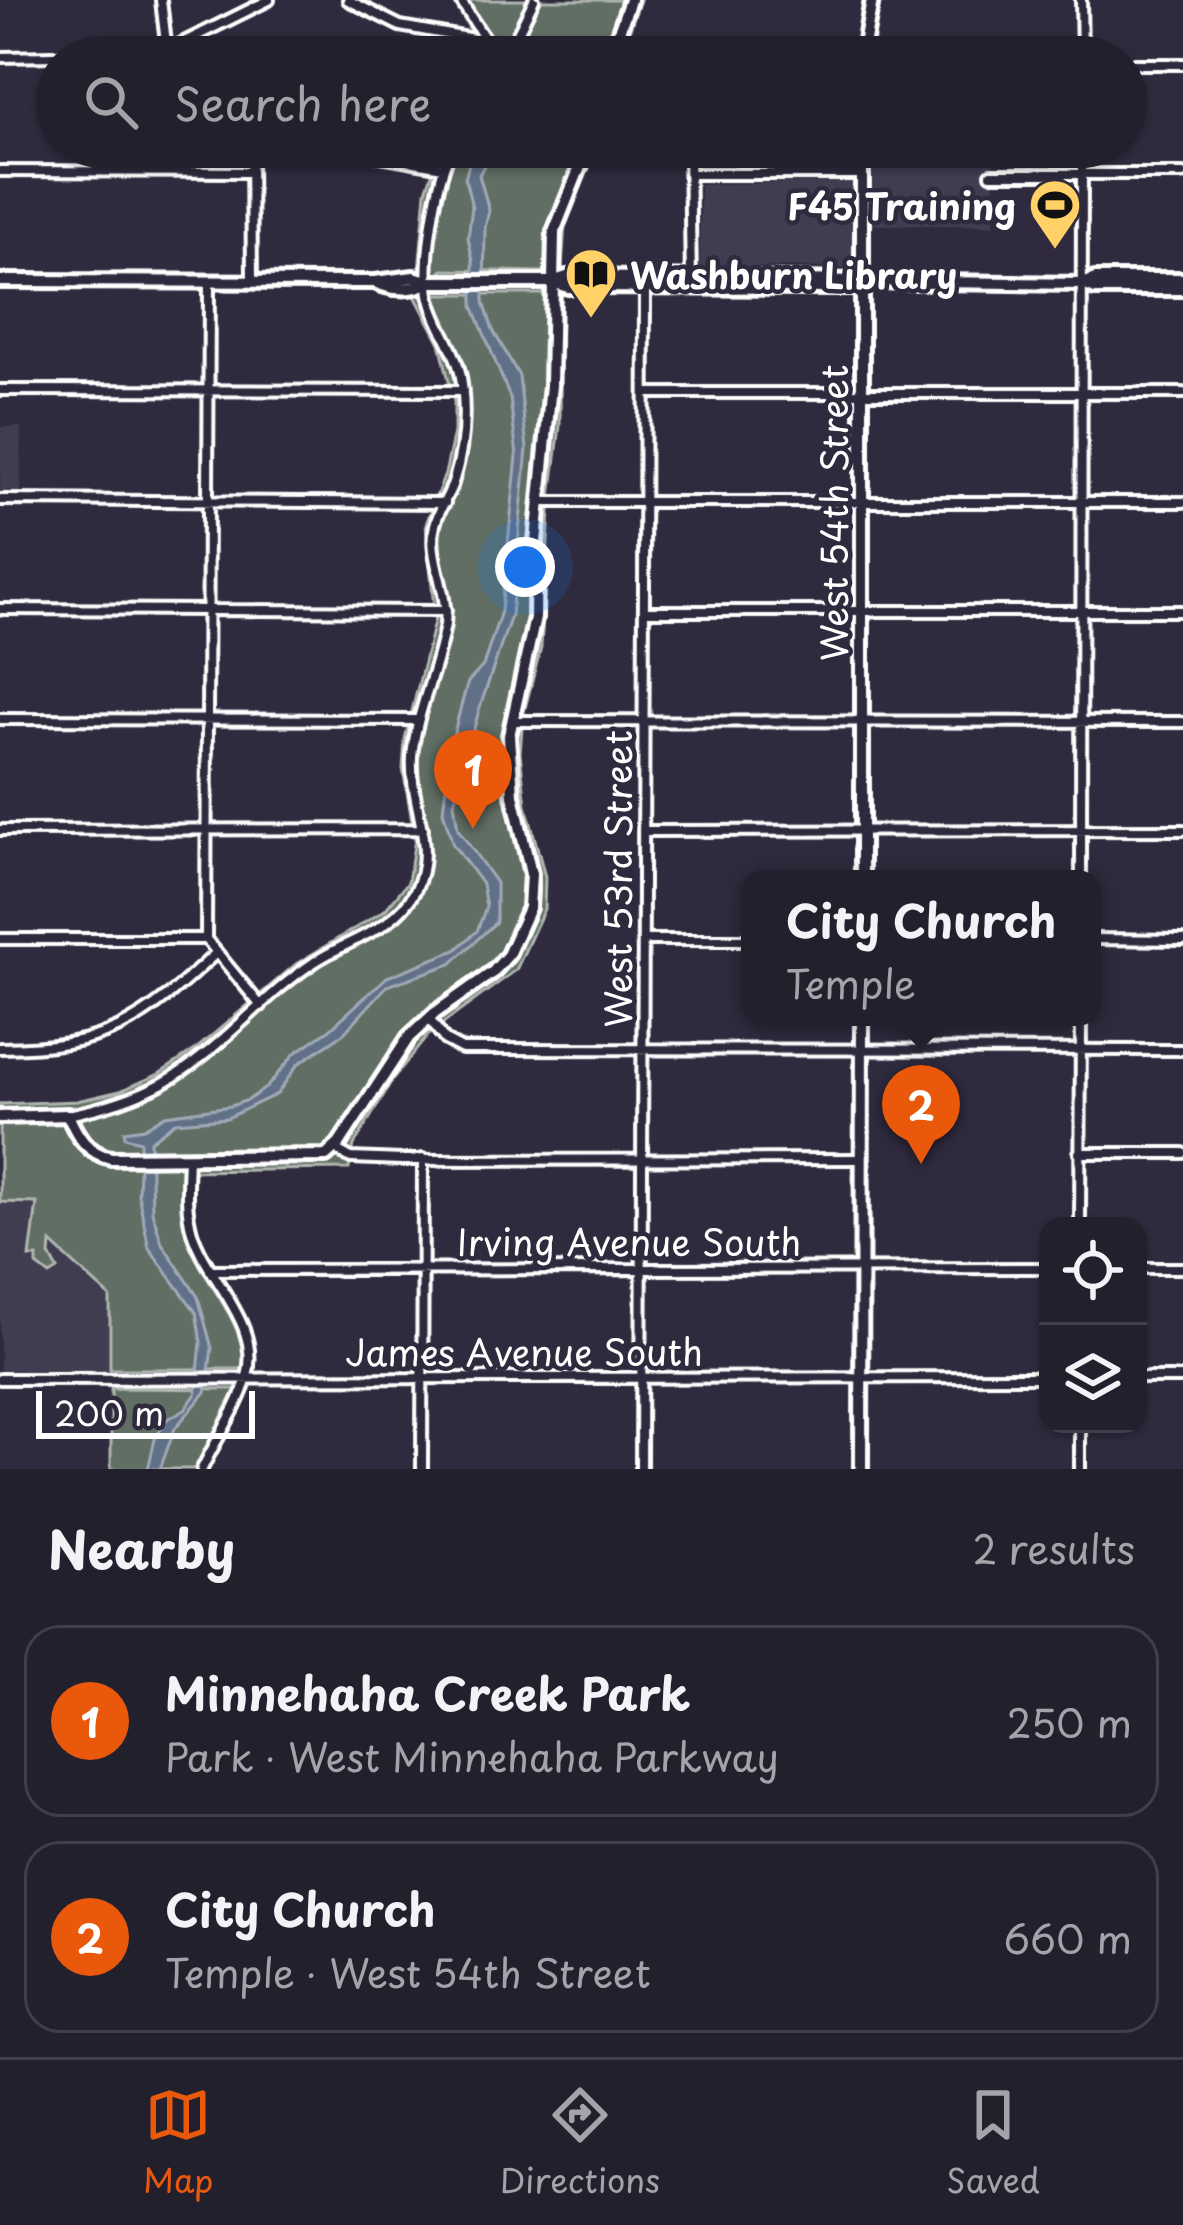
<!DOCTYPE html>
<meta charset="utf-8">
<style>
:root{--surface:#23202e;--page:#2b2836;--text:#f1f3f6;--muted:#a3a3aa;--line:#403e4a;--accent:#ea580c}
body{margin:0;font-family:"Playpen Sans",sans-serif;background:var(--page);color:var(--text)}
.controls{position:absolute;right:36px;bottom:36px;display:grid;overflow:hidden;border-radius:24px;box-shadow:0 3px 9px #0004}
.controls button{width:108px;height:108px;display:grid;place-items:center;padding:0;border:0;border-bottom:3px solid var(--line);background:var(--surface);color:var(--text);font:60px sans-serif}
.scale{position:absolute;left:36px;bottom:30px;width:219px;box-sizing:border-box;padding-left:12px;border:6px solid #fff;border-top:0;font-size:33px;line-height:42px;white-space:nowrap;color:#fff;-webkit-text-stroke:9px #2f2a3d;paint-order:stroke}
.you{position:absolute;left:525px;top:567px;width:42px;height:42px;margin:-30px;border:9px solid #fff;border-radius:50%;background:#1a73e8;box-shadow:0 0 0 18px #1a73e833}
.badge{display:grid;place-items:center;width:78px;height:78px;border-radius:50%;background:var(--accent);color:#fff;font-size:39px;font-weight:700}
.pin{position:absolute;translate:-50% -99px;filter:drop-shadow(0 3px 6px #0008)}
.pin::after{content:'';position:absolute;top:63px;width:42px;height:36px;background:inherit;clip-path:polygon(0 0,100% 0,50% 100%)}
.popup{position:absolute;left:741px;top:870px;width:360px;height:156px;box-sizing:border-box;display:grid;place-content:center;border-radius:24px;background:var(--surface);filter:drop-shadow(0 3px 9px #0005);font-size:39px;white-space:nowrap;color:var(--muted)}
.popup b{font-size:45px;color:var(--text)}
.popup::after{content:'';position:absolute;left:50%;top:100%;margin-left:-24px;border:24px solid transparent;border-top-color:var(--surface)}
.list{margin:0;padding:0;list-style:none}
h2{display:flex;justify-content:space-between;align-items:center;height:156px;margin:0;padding:0 48px;font-size:51px}
h2 small{font-size:39px;font-weight:400;color:var(--muted)}
.list li{display:grid;grid-template-columns:78px 1fr auto;gap:36px;align-items:center;box-sizing:border-box;height:192px;margin:0 24px 24px;padding:0 24px;border:3px solid var(--line);border-radius:36px}
.list b{display:block;font-size:45px;white-space:nowrap}
.list p{margin:0;font-size:39px;white-space:nowrap;color:var(--muted)}
.list em{font-size:39px;font-style:normal;color:var(--muted)}
.icon{flex:none;width:66px;height:66px;fill:none;stroke:currentColor;stroke-width:2;stroke-linecap:round;stroke-linejoin:round}
.map{position:relative;flex:none;width:1183px;height:1469px;overflow:hidden}
.search{position:absolute;background:var(--surface);box-shadow:0 3px 9px #0004;left:36px;right:36px;top:36px;height:132px;display:flex;align-items:center;gap:30px;box-sizing:border-box;padding:0 42px;border-radius:66px;color:var(--muted);font-size:45px}
.sheet{height:588px;background:var(--surface)}
nav{display:flex;justify-content:space-around;align-items:center;box-sizing:border-box;height:168px;border-top:3px solid var(--line);background:var(--surface);font-size:33px;color:var(--muted)}
nav a{display:grid;justify-items:center;gap:6px}
nav .on{color:var(--accent)}
.map>svg:first-child{display:block}
.built{fill:#403c51}
.green{fill:#616e63;stroke:#b0b6b1;stroke-width:3}
.water{fill:#616f87;stroke:#a0a9b7;stroke-width:3}
.lines{fill:none;stroke-linecap:round;stroke-linejoin:round}
.street-casing{stroke:#fff;stroke-width:16}
.secondary-casing{stroke:#fff;stroke-width:20}
.street{stroke:#2f2a3d;stroke-width:8}
.secondary{stroke:#2f2a3d;stroke-width:10}
.labels{text-anchor:middle;dominant-baseline:central;stroke-width:9;stroke-linejoin:round;paint-order:stroke}
.poi-label{font-size:36px;font-weight:bold;fill:#fff;stroke:#2f2a3d;text-anchor:end}
.street-label{font-size:36px;fill:#fff;stroke:#2f2a3d}
</style>
<div class="map">
<svg width="1183" height="1469" viewBox="0 0 1183 1469">
<rect width="100%" height="100%" fill="#2f2a3d"/>
<filter id="ink" filterUnits="userSpaceOnUse"><feTurbulence type="fractalNoise" baseFrequency=".00833" numOctaves="2"/><feDisplacementMap in="SourceGraphic" scale="24" xChannelSelector="R" yChannelSelector="G"/><feConvolveMatrix kernelMatrix="1 2 1 2 8 2 1 2 1" color-interpolation-filters="sRGB"/></filter>
<g filter="url(#ink)">
<path class="built" d="M873 147H994V225H873Z
M853 182V268L700 267V184Z
M0 427H21V495L0 497Z
M0 1186 29 1202 127 1203 188 1370H0Z"/>
<path class="green" d="M453 0H640L620 57H479L472 33Z
M441 147H597L565 225 562 267H546L544 272 443 270 438 275 419 271 426 191Z
M414 294H544L546 299 561 300 560 426 551 497 541 647 523 716 520 753 526 805 545 877 544 909 516 970 430 1033 395 1076 354 1145 349 1169 182 1171C180 1204 184 1235 200 1265 218 1300 246 1327 243 1369H110V1297L51 1243 50 1255 58 1270 50 1275 37 1265V1257H30L37 1203 0 1202V1104L77 1101 120 1091 159 1074 195 1050 296 964 385 910 408 882 415 839 403 769 405 739 435 618 426 524 445 474 454 432V402L440 343Z
M111 1388 236 1389 195 1469H111Z"/>
<path class="water" d="M494 147 479 175 489 210 485 228 484 302 493 330 519 376 527 449 511 616 479 710 454 803 458 829 496 883V922L451 964 387 986 344 1033 298 1064 277 1094 227 1118 175 1122 150 1141 152 1211 162 1243 198 1297 212 1348 206 1392 175 1428 160 1469H148L155 1439 166 1420 185 1409 196 1394 201 1342 196 1312 149 1248 138 1194 140 1141 125 1137 124 1131 144 1128 165 1115 231 1106 248 1100 267 1087 295 1053 330 1029 387 977 456 950 477 931 486 907 482 884 453 845 443 811 451 744 464 695 468 682 483 666 501 611 517 456 510 398 473 306V261L468 238 472 207 465 179 473 148Z"/>
<g class="lines">
<g class="street-casing">
<path id="street" d="M161 0 167 52
M348 0 400 26 513 46
M460 0 485 39
M1081 0 1082 57
M614 46H679L687 50 689 57
M0 57 160 54 269 0
M506 57 534 0
M1126 64H1183
M251 147 252 281
M689 147 691 283
M251 157 347 150 443 167
M0 171 251 172
M690 174H862
M991 174H1183
M209 281 206 939 261 1006
M0 390 463 391
M645 393H1183
M0 500 445 503
M540 502H1183
M0 609 446 611
M644 611H1183
M0 719 418 720
M512 721 1183 722
M0 830 423 829
M643 831 1183 830
M1081 879 1082 147
M0 939H206
M1092 939 1183 940
M643 940H750
M429 1019 445 1040 462 1049 1183 1050
M0 1048C107 1047 139 1025 215 954
M68 1115C102 1108 133 1099 163 1083 219 1052 260 998 313 963 347 940 395 930 415 891 438 846 409 803 412 757 416 711 438 669 445 624 449 591 427 556 435 525 438 511 448 497 453 483 463 452 466 416 462 384 459 352 437 328 430 299 422 266 436 176 453 147
M335 1149 351 1158 402 1160 862 1159
M1079 1153H1183
M188 1158C187 1184 185 1208 192 1232 207 1280 262 1323 247 1377 240 1405 215 1441 202 1469
M1080 1226 1081 1017
M1138 1268H1183
M210 1270 1048 1268
M1138 1378H1183
M0 1379 1048 1377
M422 1469 423 1159
M641 1469 645 288
M1080 1469V1424"/>
</g>
<g class="secondary-casing">
<path id="secondary" d="M610 57 630 0
M862 57 872 0
M0 281 375 282 414 277 429 282H552L568 287 850 288 864 283
M375 282C391 290 414 291 429 282
M552 282 567 277 1083 284 1095 279H1183
M1083 284 1095 289H1183
M862 879V147
M0 1117 68 1115C77 1136 87 1153 111 1158L326 1156 339 1144 409 1037 435 1013 493 972 508 955 529 908 531 874 513 795 509 736 535 618 536 542 551 385 554 232 588 147
M861 1469 862 1017"/>
</g>
<use href="#street" class="street"/>
<use href="#secondary" class="secondary"/>
</g>
</g>
<defs>
<g id="stadium-pin" transform="scale(2.7)"><path d="M0 17L-7.5 6A9.5 9.5 0 1 1 7.5 6Z" fill="#ffd166" stroke="#2f2a3d"/><path d="M0-5a6.5 5 0 1 0 0 10a6.5 5 0 1 0 0-10ZM-3.5-1.8h7v3.6h-7Z" fill="#111"/></g>
<g id="library-pin" transform="scale(2.7)"><path d="M0 17L-7.5 6A9.5 9.5 0 1 1 7.5 6Z" fill="#ffd166" stroke="#2f2a3d"/><path d="M-6-4Q-3-5.5-.7-3.5V5Q-3 3-6 4ZM6-4Q3-5.5 .7-3.5V5Q3 3 6 4Z" fill="#111"/></g>
</defs>
<g fill-rule="evenodd">
<use href="#stadium-pin" x="1055" y="205"/>
<use href="#library-pin" x="591" y="274"/>
</g>
<g class="labels">
<g class="poi-label">
<text x="1016" y="205">F45 Training</text>
<text x="630" y="274" text-anchor="start">Washburn Library</text>
</g>
<g class="street-label">
<text transform="translate(833 513) rotate(-90)">West 54th Street</text>
<text transform="translate(617 879) rotate(-90)">West 53rd Street</text>
<text x="629" y="1241">Irving Avenue South</text>
<text x="524" y="1351">James Avenue South</text>
</g>
</g>
</svg>
<div class="controls">
<button><svg class="icon" aria-label="locate" viewBox="0 0 24 24"><circle cx="12" cy="12" r="6"/><path d="M12 2v4M12 18v4M2 12h4M18 12h4"/></svg></button>
<button><svg class="icon" aria-label="layers" viewBox="0 0 24 24"><path d="M12 4l9 5-9 5-9-5zM3 14l9 5 9-5"/></svg></button>
</div>
<div class="scale">200 m</div>
<div class="you"></div>
<div class="pin badge" style="left:473px;top:829px">1</div>
<div class="pin badge" style="left:921px;top:1164px">2</div>
<div class="popup"><b>City Church</b>Temple</div>
<div class="search"><svg class="icon" aria-label="search" viewBox="0 0 24 24"><circle cx="10" cy="10" r="6"/><path d="M15 15l6 6"/></svg>Search here</div>
</div>
<section class="sheet">
<h2>Nearby<small>2 results</small></h2>
<ul class="list">
<li><span class="badge">1</span><div><b>Minnehaha Creek Park</b><p>Park · West Minnehaha Parkway</p></div><em>250 m</em></li>
<li><span class="badge">2</span><div><b>City Church</b><p>Temple · West 54th Street</p></div><em>660 m</em></li>
</ul>
</section>
<nav>
<a class="on"><svg class="icon" aria-label="map" viewBox="0 0 24 24"><path d="M3 6l6-2 6 2 6-2v14l-6 2-6-2-6 2zM9 4v14M15 6v14"/></svg>Map</a>
<a><svg class="icon" aria-label="directions" viewBox="0 0 24 24"><path d="M12 3l9 9-9 9-9-9zM9 14v-3h6M13 9l2 2-2 2"/></svg>Directions</a>
<a><svg class="icon" aria-label="saved" viewBox="0 0 24 24"><path d="M7 4h10v16l-5-4-5 4z"/></svg>Saved</a>
</nav>
